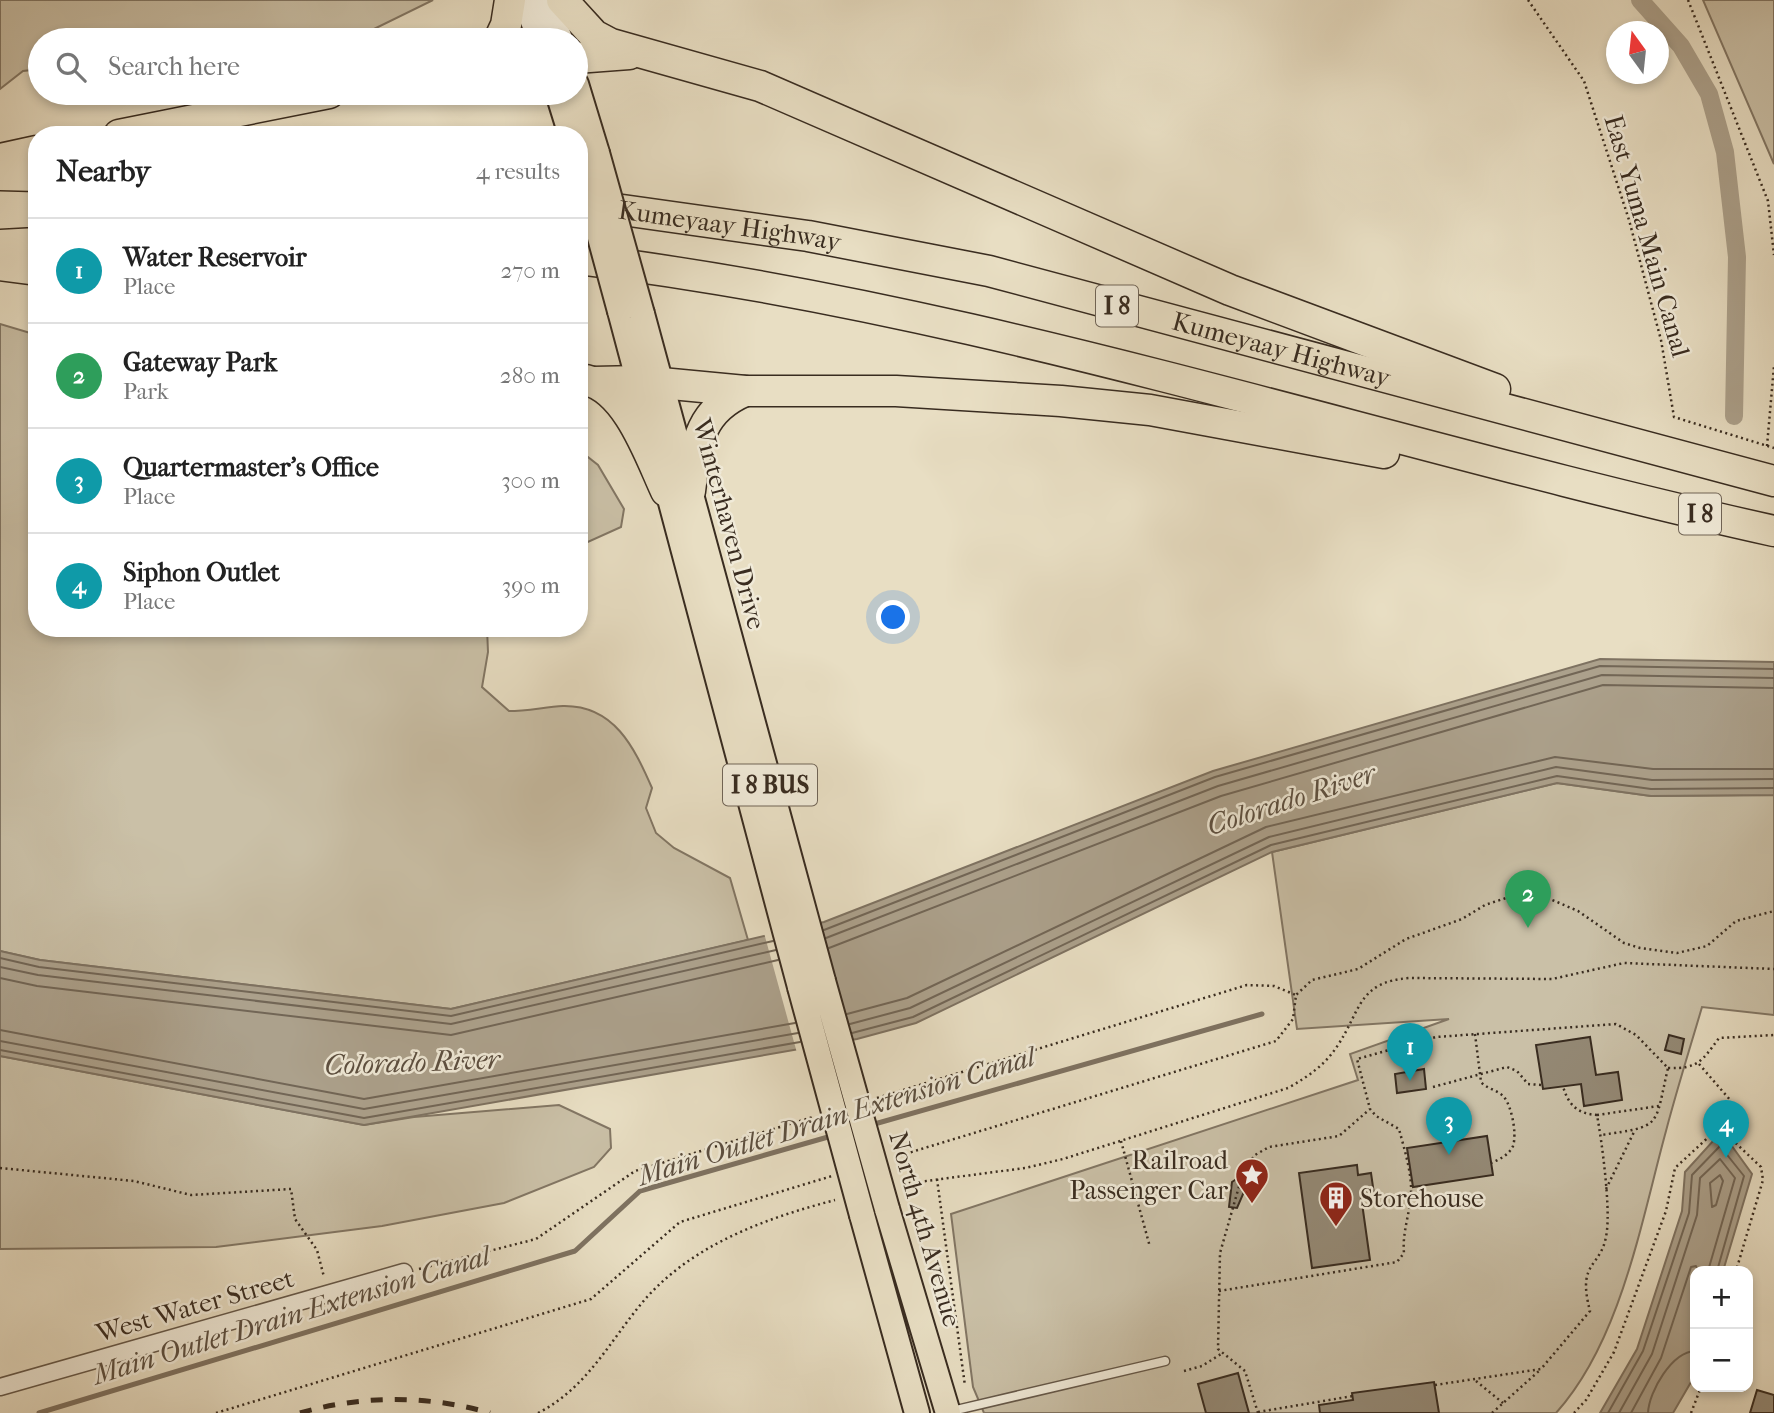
<!DOCTYPE html>
<meta charset="utf-8">
<style>
:root{--surface:#fff;--page:#f2f2f2;--text:#222;--muted:#767676;--line:#e0e0e0;--accent:#db2777}
body{margin:0;font-family:"IM FELL French Canon",serif;background:var(--page);color:var(--text)}
.controls{position:absolute;right:21px;bottom:21px;display:grid;overflow:hidden;border-radius:14px;box-shadow:0 4px 10px #0003}
.controls button{width:63px;height:63px;display:grid;place-items:center;padding:0;border:0;border-bottom:2px solid var(--line);background:var(--surface);color:var(--text);font:35px sans-serif}
.compass{position:absolute;left:1606px;top:21px;width:63px;height:63px;border-radius:50%;background:var(--surface);box-shadow:0 4px 10px #0003;rotate:345deg}
.you{position:absolute;left:894px;top:618px;width:24px;height:24px;margin:-18px;border:5px solid #fff;border-radius:50%;background:#1a73e8;box-shadow:0 0 0 10px #1a73e833}
.badge{display:grid;place-items:center;width:46px;height:46px;border-radius:50%;background:var(--accent);color:#fff;font-size:23px;font-weight:700}
.pin{position:absolute;translate:-50% -58px;filter:drop-shadow(0 2px 4px #0008)}
.pin::after{content:'';position:absolute;top:37px;width:24px;height:21px;background:inherit;clip-path:polygon(0 0,100% 0,50% 100%)}
.list{margin:0;padding:0;list-style:none}
h2{display:flex;justify-content:space-between;align-items:center;height:91px;margin:0;padding:0 28px;font-size:30px}
h2 small{font-size:23px;font-weight:400;color:var(--muted)}
.list li{display:grid;grid-template-columns:46px 1fr auto;gap:21px;align-items:center;box-sizing:border-box;height:105px;padding:0 28px;border-top:2px solid var(--line)}
.list b{display:block;font-size:26px;white-space:nowrap}
.list p{margin:0;font-size:23px;white-space:nowrap;color:var(--muted)}
.list em{font-size:23px;font-style:normal;color:var(--muted)}
.icon{flex:none;width:38px;height:38px;fill:none;stroke:currentColor;stroke-width:2;stroke-linecap:round;stroke-linejoin:round}
.map{position:relative;flex:none;width:1774px;height:1413px;overflow:hidden}
.search{position:absolute;background:var(--surface);box-shadow:0 4px 10px #0003;left:28px;top:28px;width:560px;height:77px;display:flex;align-items:center;gap:18px;box-sizing:border-box;padding:0 24px;border-radius:38px;color:var(--muted);font-size:26px}
.panel{position:absolute;background:var(--surface);box-shadow:0 4px 10px #0003;left:28px;top:126px;width:560px;height:511px;border-radius:28px}
.map>svg:first-child{display:block}
.green{fill:#cac0a7;stroke:#827664;stroke-width:2}
.water{fill:#aca18c;stroke:#7e7261;stroke-width:2}
.pier{fill:#e8dec3}
.lines{fill:none;stroke-linecap:round;stroke-linejoin:round}
.shore{stroke:#726656;stroke-width:2}
.stream{stroke:#7e7261;stroke-width:5}
.canal{stroke:#aca18c;stroke-width:18}
.building{fill:#948975;stroke:#392c20;stroke-width:2}
.service-casing{stroke:#655849;stroke-width:11}
.minor-casing{stroke:#655849;stroke-width:19}
.secondary-casing{stroke:#392c20;stroke-width:26}
.primary-casing{stroke:#392c20;stroke-width:28}
.motorway-casing{stroke:#392c20;stroke-width:33}
.path{stroke:#392c20;stroke-width:2.5;stroke-dasharray:2 3.5;stroke-linecap:butt}
.service{stroke:#f0ead8;stroke-width:8}
.minor{stroke:#f0ead8;stroke-width:16}
.secondary{stroke:#f0ead8;stroke-width:23}
.primary{stroke:#e8dec3;stroke-width:24}
.motorway{stroke:#e8dec3;stroke-width:30}
.rail{stroke:#392c20;stroke-width:5;stroke-dasharray:12 12;stroke-linecap:butt}
.primary-bridge-casing{stroke:#392c20;stroke-width:28;stroke-linecap:butt}
.primary-bridge{stroke:#e8dec3;stroke-width:24}
.labels{text-anchor:middle;dominant-baseline:central;stroke-width:5;stroke-linejoin:round;paint-order:stroke}
.shield{fill:#f0ead8;stroke:#706557;stroke-width:2}
.shield-label{font-size:24px;font-weight:bold;fill:#392c20}
.street-label{font-size:26px;fill:#392c20;stroke:#f0ead8}
.poi-label{font-size:26px;fill:#392c20;stroke:#f0ead8;text-anchor:end}
.water-label{font-size:28px;font-style:italic;fill:#5c4f40;stroke:#f0ead8}
</style>
<div class="map">
<svg width="1774" height="1413" viewBox="0 0 1774 1413">
<rect width="100%" height="100%" fill="#e8dec3"/>
<filter id="stains"><feTurbulence type="fractalNoise" baseFrequency=".00286" numOctaves="4"/><feColorMatrix values="0 0 0 0 .2 0 0 0 0 .09 0 0 0 0 .02 0 0 0 .5 -.17"/></filter>
<radialGradient id="worn" r=".72"><stop offset=".6" stop-color="#630" stop-opacity="0"/><stop offset="1" stop-color="#630" stop-opacity=".3"/></radialGradient>
<path class="green" d="M0 0H433L372 30 321 40H40V69L23 71 0 89Z
M1703 0H1774V164Z
M0 324 37 335V628H487L488 652 482 687 509 711C527 711 545 707 563 706 614 705 634 747 652 788L646 808 656 833 674 848 730 878 748 940 451 1009 40 960 0 951Z
M579 450 598 465 624 509 621 527 579 546Z
M1557 783 1651 796 1774 795V1015L1702 1007C1690 1048 1677 1089 1666 1131 1641 1222 1621 1341 1556 1413H984L973 1387 951 1214 1358 1080 1350 1054 1449 1019 1297 1029 1272 852Z
M0 1056 364 1125 414 1117 559 1105 610 1129 611 1148 594 1167 504 1203 382 1226 216 1247 0 1249Z"/>
<path class="water" d="M1600 659 1774 662V795L1651 796 1557 783 1272 852 916 1023 857 1039 364 1125 0 1056V951L40 960 451 1009 824 922 1213 771Z
M1720 1138 1729 1142 1752 1174 1723 1271H1695V1367L1691 1382 1673 1413H1600L1637 1349 1682 1211 1685 1172 1713 1141Z"/>
<path class="pier" d="M816 921 850 1044 797 1053 764 933Z"/>
<g class="lines">
<path class="shore" d="M824 930 1215 777 1600 666 1774 669
M826 938 1218 786 1602 675 1774 678
M829 948 1221 796 1603 685 1774 688
M0 958 39 967 451 1016 773 941
M0 967 38 975 451 1024 776 950
M0 978 37 986 451 1035 778 960
M847 1014 907 998 1266 827 1555 757 1653 769H1774
M850 1024 910 1008 1269 837 1556 767 1652 780 1774 779
M0 1030 364 1099 795 1023
M852 1033 913 1017 1271 845 1557 776 1651 789 1774 788
M0 1041 364 1109 798 1033
M0 1050 364 1118 800 1042
M1720 1175 1723 1181 1716 1205 1712 1207 1710 1183Z
M1608 1413 1643 1351 1689 1213 1692 1175 1720 1146 1744 1176 1717 1271
M1619 1413 1652 1354 1697 1215 1700 1178 1720 1159 1735 1178 1708 1271
M1631 1413 1661 1358 1691 1267 1696 1266 1698 1271
M1648 1413C1649 1391 1672 1352 1695 1351"/>
<path class="stream" d="M871 1125 1262 1014
M39 1413 575 1251 640 1191 835 1135"/>
<path class="canal" d="M1640 0 1681 46 1709 94 1725 152 1737 257 1734 416"/>
</g>
<path class="building" d="M1669 1035 1684 1039 1681 1054 1665 1050Z
M1590 1037 1596 1075 1618 1072 1622 1100 1584 1106 1581 1084 1543 1089 1536 1045Z
M1424 1069 1426 1089 1397 1093 1395 1074Z
M1487 1136 1493 1175 1413 1187 1407 1148Z
M1357 1165 1358 1175 1371 1173 1374 1194 1361 1196 1370 1260 1312 1268 1299 1173Z
M1238 1178 1245 1179 1247 1185 1237 1208 1229 1207 1232 1182Z
M1238 1373 1249 1413H1206L1198 1384Z
M1434 1382 1439 1413H1320L1319 1405 1353 1400 1352 1393Z
M1757 1390 1774 1395V1413H1750Z"/>
<g class="lines">
<g class="service-casing">
<path id="service" d="M952 1411 1165 1361"/>
</g>
<g class="minor-casing">
<path id="minor" d="M0 1387 404 1272"/>
</g>
<g class="secondary-casing">
<path id="secondary" d="M524 0 540 40
M545 0 561 40"/>
</g>
<g class="primary-casing">
<path id="primary" d="M576 84 597 153
M558 93 571 135
M620 311 800 987
M642 314 823 981
M887 1209 948 1413
M862 1215 917 1413"/>
</g>
<g class="motorway-casing">
<g id="motorway">
<path d="M562 0 594 35 611 44 760 86 1230 290 1495 389"/>
<path d="M499 40 506 25 510 0"/>
<path d="M576 58 629 54"/>
<path d="M119 135 329 93"/>
<path d="M0 159 37 151"/>
<path d="M0 175 37 176"/>
<path id="s1" d="M587 205 808 236 989 271 1774 481"/>
<path d="M0 245 37 243"/>
<path d="M579 259C985 308 1376 443 1774 531"/>
<path d="M0 265 37 270"/>
<path d="M586 380C628 390 650 457 666 491"/>
<path d="M594 382 640 381 745 391H896L1061 401 1150 410 1384 453"/>
<path d="M690 491C696 445 698 411 745 391"/>
</g>
</g>
<path class="path" d="M1528 0 1584 81 1629 220 1661 340 1674 417 1774 448
M1688 0 1768 201 1774 255
M1767 446 1774 366
M1475 1034 1481 1082C1487 1089 1498 1090 1504 1097 1512 1107 1517 1134 1513 1146 1509 1155 1500 1159 1491 1163
M1699 1064 1731 1101
M1668 1068C1698 1069 1702 1061 1719 1038L1774 1035
M1433 1087 1507 1067 1517 1071 1528 1084 1542 1085
M877 1098 1247 985 1274 986 1296 995
M1597 1115 1659 1106
M1121 1141 1150 1247
M895 1157 1276 1041 1293 1019 1296 995 1312 980 1358 969 1406 939 1462 919 1485 905 1509 897 1550 899 1578 911 1624 943 1640 948 1677 953 1707 946 1736 921 1774 911
M0 1168 134 1181 191 1195 291 1189 295 1219 317 1250 324 1277
M937 1179 965 1386
M903 1184 1025 1168 1063 1159 1288 1088C1309 1076 1325 1065 1338 1045 1361 1010 1358 982 1409 978L1552 979 1624 963 1774 969
M1606 1189 1634 1132
M419 1269 536 1239 635 1171 813 1117
M1219 1291 1397 1262 1404 1253C1402 1232 1410 1214 1411 1193 1412 1173 1404 1148 1399 1129L1376 1116 1370 1109 1357 1059 1436 1037 1616 1024 1636 1035 1668 1068C1654 1128 1663 1126 1601 1135
M1184 1371 1202 1366 1221 1354
M1476 1381 1503 1403
M1435 1385 1541 1369 1590 1311C1576 1258 1603 1270 1607 1230 1610 1204 1602 1142 1597 1115 1578 1114 1568 1105 1563 1086
M1258 1412 1353 1396
M216 1413 591 1299 680 1222 832 1176
M538 1413C589 1387 611 1338 647 1297 696 1243 767 1218 835 1200
M1258 1413 1245 1371 1218 1349 1220 1253 1244 1169 1255 1155 1269 1147 1339 1136 1370 1109
M1492 1413 1539 1371
M1574 1413 1586 1400 1614 1352 1666 1211 1675 1168 1714 1132H1724L1761 1167 1763 1180 1736 1271
M1691 1413 1701 1387"/>
<use href="#service" class="service"/>
<use href="#minor" class="minor"/>
<use href="#secondary" class="secondary"/>
<use href="#primary" class="primary"/>
<use href="#motorway" class="motorway"/>
<path class="rail" d="M300 1413C362 1395 428 1395 490 1413"/>
<g class="primary-bridge-casing">
<path id="primary-bridge" d="M597 153 642 314
M579 160 620 311
M823 981 887 1209
M800 987 862 1215"/>
</g>
<use href="#primary-bridge" class="primary-bridge"/>
</g>
<defs>
<g id="sight-pin" transform="scale(1.75)"><path d="M0 17L-7.5 6A9.5 9.5 0 1 1 7.5 6Z" fill="#8f2418" stroke="#f0ead8"/><path d="M0-6L1.8-2.2L6-1.7L2.9 1.2L3.7 5.4L0 3.3L-3.7 5.4L-2.9 1.2L-6-1.7L-1.8-2.2Z" fill="#fff"/></g>
<g id="building-pin" transform="scale(1.75)"><path d="M0 17L-7.5 6A9.5 9.5 0 1 1 7.5 6Z" fill="#8f2418" stroke="#f0ead8"/><path d="M-4-6H4V6H1V3H-1V6H-4ZM-2.5-4.3h1.7v1.8h-1.7ZM.8-4.3h1.7v1.8H.8ZM-2.5-1h1.7V.8h-1.7ZM.8-1h1.7V.8H.8Z" fill="#fff"/></g>
</defs>
<g fill-rule="evenodd">
<use href="#sight-pin" x="1252" y="1175"/>
<use href="#building-pin" x="1336" y="1198"/>
</g>
<g class="labels">
<g class="shield">
<rect x="1096" y="285.5" width="42" height="41" rx="5"/>
<rect x="1679" y="493.5" width="42" height="41" rx="5"/>
<rect x="723" y="764.5" width="94" height="41" rx="5"/>
</g>
<g class="shield-label">
<text x="1117" y="306">I 8</text>
<text x="1700" y="514">I 8</text>
<text x="770" y="785">I 8 BUS</text>
</g>
<g class="street-label">
<text stroke="none"><textPath href="#s1" startOffset="144">Kumeyaay Highway</textPath></text>
<text transform="translate(1647 236) rotate(74)">East Yuma Main Canal</text>
<text stroke="none"><textPath href="#s1" startOffset="710">Kumeyaay Highway</textPath></text>
<text transform="translate(729 524) rotate(75)">Winterhaven Drive</text>
<text transform="translate(925 1229) rotate(74)">North 4th Avenue</text>
<text transform="translate(195 1306) rotate(-16)">West Water Street</text>
</g>
<g class="poi-label">
<text x="1228" y="1160">Railroad<tspan x="1228" dy="30">Passenger Car</tspan></text>
<text x="1360" y="1198" text-anchor="start">Storehouse</text>
</g>
<g class="water-label">
<text transform="translate(1291 799) rotate(-18)">Colorado River</text>
<text transform="translate(412 1062) rotate(-2)">Colorado River</text>
<text transform="translate(836 1116) rotate(-17)">Main Outlet Drain Extension Canal</text>
<text transform="translate(291 1315) rotate(-17)">Main Outlet Drain Extension Canal</text>
</g>
</g>
<rect width="100%" height="100%" filter="url(#stains)"/>
<rect width="100%" height="100%" fill="url(#worn)"/>
</svg>
<div class="controls">
<button>+</button>
<button>−</button>
</div>
<svg class="compass" viewBox="-18 -18 36 36"><path d="M0-13l5 13h-10z" fill="#e53935"/><path d="M0 13l5-13h-10z" fill="#767676"/></svg>
<div class="you"></div>
<div class="pin badge" style="left:1410px;top:1081px;background:#0f9aa8">1</div>
<div class="pin badge" style="left:1528px;top:928px;background:#2e9e5b">2</div>
<div class="pin badge" style="left:1449px;top:1155px;background:#0f9aa8">3</div>
<div class="pin badge" style="left:1726px;top:1158px;background:#0f9aa8">4</div>
<div class="search"><svg class="icon" aria-label="search" viewBox="0 0 24 24"><circle cx="10" cy="10" r="6"/><path d="M15 15l6 6"/></svg>Search here</div>
<section class="panel">
<h2>Nearby<small>4 results</small></h2>
<ul class="list">
<li><span class="badge" style="background:#0f9aa8">1</span><div><b>Water Reservoir</b><p>Place</p></div><em>270 m</em></li>
<li><span class="badge" style="background:#2e9e5b">2</span><div><b>Gateway Park</b><p>Park</p></div><em>280 m</em></li>
<li><span class="badge" style="background:#0f9aa8">3</span><div><b>Quartermaster's Office</b><p>Place</p></div><em>300 m</em></li>
<li><span class="badge" style="background:#0f9aa8">4</span><div><b>Siphon Outlet</b><p>Place</p></div><em>390 m</em></li>
</ul>
</section>
</div>
